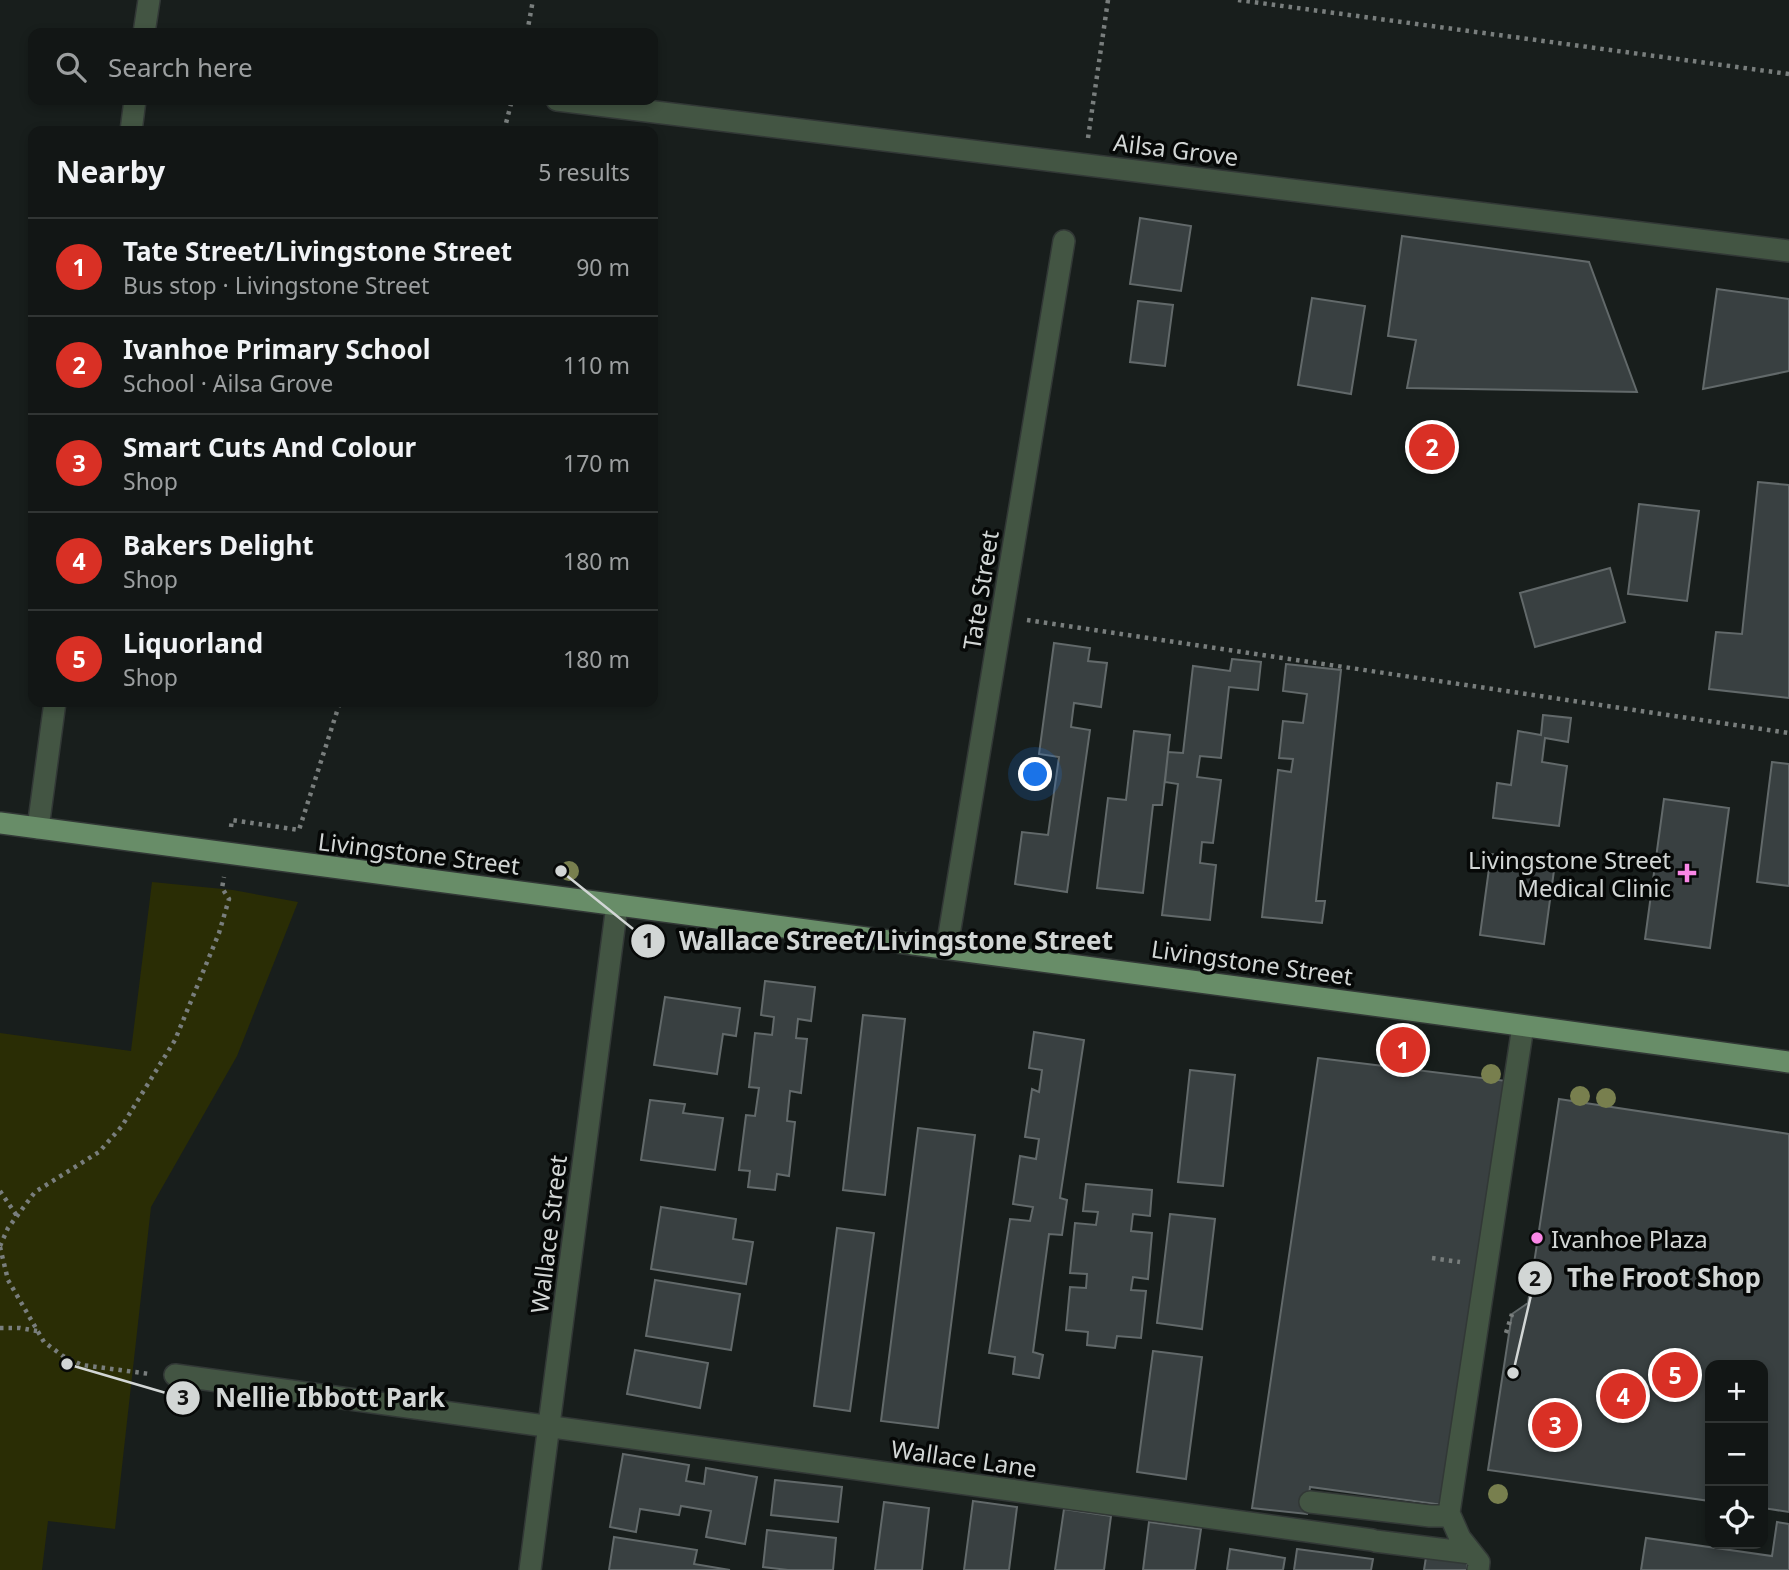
<!DOCTYPE html>
<meta charset="utf-8">
<style>
:root{--surface:#121615;--page:#1b1f1e;--text:#f1f3f6;--muted:#9c9fa0;--line:#313534;--accent:#d93025}
body{margin:0;font-family:"Noto Sans",sans-serif;background:var(--page);color:var(--text)}
.controls{position:absolute;right:21px;bottom:21px;display:grid;overflow:hidden;border-radius:14px;box-shadow:0 4px 10px #0003}
.controls button{width:63px;height:63px;display:grid;place-items:center;padding:0;border:0;border-bottom:2px solid var(--line);background:var(--surface);color:var(--text);font:35px sans-serif}
.you{position:absolute;left:1036px;top:775px;width:24px;height:24px;margin:-18px;border:5px solid #fff;border-radius:50%;background:#1a73e8;box-shadow:0 0 0 10px #1a73e833}
.badge{display:grid;place-items:center;width:46px;height:46px;border-radius:50%;background:var(--accent);color:#fff;font-size:23px;font-weight:700}
.pin{position:absolute;translate:-50% -50%;border:4px solid #fff;box-shadow:0 2px 7px #0006}
.list{margin:0;padding:0;list-style:none}
h2{display:flex;justify-content:space-between;align-items:center;height:91px;margin:0;padding:0 28px;font-size:30px}
h2 small{font-size:23px;font-weight:400;color:var(--muted)}
.list li{display:grid;grid-template-columns:46px 1fr auto;gap:21px;align-items:center;box-sizing:border-box;height:98px;padding:0 28px;border-top:2px solid var(--line)}
.list b{display:block;font-size:26px;white-space:nowrap}
.list p{margin:0;font-size:23px;white-space:nowrap;color:var(--muted)}
.list em{font-size:23px;font-style:normal;color:var(--muted)}
.icon{flex:none;width:38px;height:38px;fill:none;stroke:currentColor;stroke-width:2;stroke-linecap:round;stroke-linejoin:round}
.map{position:relative;flex:none;width:1789px;height:1570px;overflow:hidden}
.search{position:absolute;background:var(--surface);box-shadow:0 4px 10px #0003;left:28px;top:28px;width:630px;height:77px;display:flex;align-items:center;gap:18px;box-sizing:border-box;padding:0 24px;border-radius:14px;color:var(--muted);font-size:26px}
.panel{position:absolute;background:var(--surface);box-shadow:0 4px 10px #0003;left:28px;top:126px;width:630px;height:581px;border-radius:14px}
.map>svg:first-child{display:block}
.green{fill:#2a2d05}
.building{fill:#394041;stroke:#62696a;stroke-width:2}
.lines{fill:none;stroke-linecap:round;stroke-linejoin:round}
.minor-casing{stroke:#323836;stroke-width:24}
.major-casing{stroke:#323836;stroke-width:24}
.path{stroke:#797e7d;stroke-width:4.5;stroke-dasharray:3.5 5;stroke-linecap:butt}
.minor{stroke:#435543;stroke-width:21}
.major{stroke:#688d68;stroke-width:21}
.tree{fill:#787f4e}
.poi-dot{fill:#fa87e6;stroke:#060807;stroke-width:2.5}
.labels{text-anchor:middle;dominant-baseline:central;stroke-width:7;stroke-linejoin:round;paint-order:stroke}
.street-label{font-size:24px;fill:#d2d6d5;stroke:#060807}
.poi-label{font-size:24px;fill:#d2d6d5;stroke:#060807;text-anchor:end}
.leader{fill:none;stroke:#d2d6d5;stroke-width:2.5}
.callout-dot{fill:#d2d6d5;stroke:#060807;stroke-width:2.5}
.mark-label{font-size:21px;text-anchor:middle;font-weight:bold;fill:#111}
.callout-label{font-size:26px;text-anchor:middle;font-weight:bold;fill:#d2d6d5;stroke:#060807;stroke-width:7;stroke-linejoin:round;paint-order:stroke}
</style>
<div class="map">
<svg width="1789" height="1570" viewBox="0 0 1789 1570">
<rect width="100%" height="100%" fill="#181e1c"/>
<path class="green" d="M152 882 233 890 298 902 237 1056 151 1207 115 1529 48 1521 42 1570H0V1033L131 1051Z"/>
<path class="building" d="M1140 218 1191 226 1181 291 1130 284Z
M1402 236 1589 262 1637 392 1407 388 1416 340 1388 336Z
M1717 289 1789 299V371L1703 389Z
M1312 298 1365 306 1351 394 1298 385Z
M1138 301 1173 305 1165 366 1130 362Z
M1758 482 1789 485V698L1709 689 1716 632 1742 634Z
M1639 504 1699 511 1687 601 1628 594Z
M1610 568 1625 622 1535 647 1520 593Z
M1054 643 1090 648 1088 661 1107 663 1101 707 1074 703 1071 727 1090 730 1067 892 1015 884 1022 832 1048 835 1059 757 1039 754Z
M1232 659 1261 662 1258 690 1229 687 1221 758 1200 756 1197 777 1221 780 1213 843 1202 842 1200 863 1216 865 1210 920 1162 915 1178 784 1165 782 1168 752 1183 753 1193 666 1230 671Z
M1286 664 1341 670 1316 901H1325L1322 923 1262 917 1278 770 1291 772 1293 759 1279 758 1283 721 1303 723 1307 694 1283 691Z
M1543 715 1571 718 1568 742 1545 738 1542 762 1567 766 1559 826 1493 818 1497 783 1511 785 1518 731 1541 735Z
M1134 731 1170 735 1162 805H1153L1143 893 1097 888 1108 798 1126 800Z
M1772 762 1789 764V886L1757 882Z
M1664 799 1729 808 1710 948 1645 939Z
M1491 854 1555 863 1544 944 1480 935Z
M765 981 815 987 811 1021 798 1019 796 1038 807 1039 801 1093 790 1091 787 1121 795 1122 789 1176 777 1174 775 1190 748 1187 750 1171 739 1170 746 1115 755 1116 759 1088 749 1087 755 1033 772 1035 774 1017 761 1015Z
M665 997 740 1008 736 1036 723 1034 717 1074 654 1065Z
M863 1015 905 1019 885 1195 843 1190Z
M1034 1032 1084 1040 1060 1198 1067 1200 1062 1235 1049 1234 1033 1352 1043 1355 1039 1378 1013 1374 1015 1357 989 1353 1010 1219 1030 1221 1033 1207 1013 1204 1020 1156 1036 1159 1039 1139 1025 1137 1032 1089 1039 1092 1042 1070 1029 1068Z
M1318 1058 1507 1081 1443 1505 1310 1487 1307 1514 1252 1508Z
M1190 1070 1235 1075 1223 1186 1178 1182Z
M1559 1099 1789 1134V1512L1763 1508V1365H1710V1501L1488 1470 1512 1314 1528 1303Z
M650 1100 685 1104 683 1113 723 1118 715 1170 641 1160Z
M918 1128 975 1135 938 1428 881 1421Z
M1086 1184 1152 1190 1150 1216 1133 1214 1131 1231 1152 1233 1148 1279 1133 1277 1131 1290 1146 1291 1141 1338 1117 1336 1115 1348 1087 1345 1088 1332 1066 1330 1070 1287 1086 1288 1087 1274 1070 1273 1075 1223 1096 1225 1098 1212 1083 1211Z
M661 1207 736 1219 733 1239 753 1242 746 1284 651 1269Z
M1170 1214 1215 1219 1202 1329 1157 1323Z
M837 1228 874 1233 850 1411 814 1406Z
M655 1280 740 1294 731 1350 646 1336Z
M635 1350 708 1363 700 1408 627 1394Z
M1153 1351 1202 1357 1186 1479 1137 1472Z
M623 1454 689 1465 686 1481 704 1484 706 1468 757 1477 745 1544 706 1537 711 1511 681 1506 679 1515 640 1509 636 1532 610 1527Z
M775 1480 842 1487 838 1522 771 1515Z
M973 1501 1017 1507 1009 1570H964Z
M884 1502 929 1508 922 1570H875Z
M1064 1509 1111 1516 1104 1570H1055Z
M1149 1522 1201 1529 1195 1570H1143Z
M1777 1522 1789 1524V1570H1641L1646 1538 1772 1556Z
M767 1530 836 1538 833 1570H788L763 1567Z
M614 1537 697 1550 694 1564 730 1570H609Z
M1230 1549 1285 1558 1283 1570H1227Z
M1297 1549 1373 1559 1371 1570H1294Z
M1426 1557 1467 1562V1570H1424Z"/>
<g class="lines">
<g class="minor-casing">
<path id="minor" d="M144 33 149 0
M557 100 1789 251
M131 131 135 100
M38 828 55 702
M947 947 1064 241
M175 1375 1372 1540
M1310 1502 1430 1516H1442L1449 1513 1523 1026
M1449 1513 1460 1538 1479 1562 1478 1570
M1375 1541 1471 1553
M530 1570 617 905"/>
</g>
<g class="major-casing">
<path id="major" d="M0 823C596 902 1193 979 1789 1062"/>
</g>
<path class="path" d="M1238 0 1789 74
M527 33 533 0
M504 131 512 100
M1088 138 1108 0
M1027 620 1789 733
M231 827 232 820 299 830 340 702
M0 1191 17 1216
M0 1246 8 1228 35 1192 99 1152 122 1126 175 1040 219 933 229 899 222 888 224 877
M0 1247 8 1280 44 1342 63 1356 82 1365 150 1374
M1432 1258 1460 1262
M0 1328H20L37 1331
M1506 1333 1512 1314"/>
<use href="#minor" class="minor"/>
<use href="#major" class="major"/>
</g>
<g class="tree">
<circle cx="569" cy="871" r="10"/>
<circle cx="1491" cy="1074" r="10"/>
<circle cx="1580" cy="1096" r="10"/>
<circle cx="1606" cy="1098" r="10"/>
<circle cx="1498" cy="1494" r="10"/>
</g>
<g class="poi-dot">
<path d="M1683.5 862.5h7v7h7v7h-7v7h-7v-7h-7v-7h7z"/>
<circle cx="1537" cy="1238" r="7"/>
</g>
<g class="labels">
<g class="street-label">
<text transform="translate(1176 149) rotate(7)">Ailsa Grove</text>
<text transform="translate(980 590) rotate(-81)">Tate Street</text>
<text transform="translate(419 853) rotate(7)">Livingstone Street</text>
<text transform="translate(1252 962) rotate(8)">Livingstone Street</text>
<text transform="translate(548 1234) rotate(-83)">Wallace Street</text>
<text transform="translate(964 1458) rotate(8)">Wallace Lane</text>
</g>
<g class="poi-label">
<text x="1671" y="859">Livingstone Street<tspan x="1671" dy="28">Medical Clinic</tspan></text>
<text x="1551" y="1238" text-anchor="start">Ivanhoe Plaza</text>
</g>
</g>
<path class="leader" d="M561 871L648 941M1513 1373L1535 1278M67 1364L183 1398"/>
<g class="callout-dot">
<circle cx="561" cy="871" r="7"/>
<circle cx="1513" cy="1373" r="7"/>
<circle cx="67" cy="1364" r="7"/>
<circle cx="648" cy="941" r="18"/>
<circle cx="1535" cy="1278" r="18"/>
<circle cx="183" cy="1398" r="18"/>
</g>
<g class="mark-label">
<text x="648" y="948">1</text>
<text x="1535" y="1286">2</text>
<text x="183" y="1405">3</text>
</g>
<g class="callout-label">
<text x="896" y="950">Wallace Street/Livingstone Street</text>
<text x="1664" y="1287">The Froot Shop</text>
<text x="330" y="1407">Nellie Ibbott Park</text>
</g>
</svg>
<div class="controls">
<button>+</button>
<button>−</button>
<button><svg class="icon" aria-label="locate" viewBox="0 0 24 24"><circle cx="12" cy="12" r="6"/><path d="M12 2v4M12 18v4M2 12h4M18 12h4"/></svg></button>
</div>
<div class="you"></div>
<div class="pin badge" style="left:1403px;top:1050px">1</div>
<div class="pin badge" style="left:1432px;top:447px">2</div>
<div class="pin badge" style="left:1555px;top:1425px">3</div>
<div class="pin badge" style="left:1623px;top:1396px">4</div>
<div class="pin badge" style="left:1675px;top:1375px">5</div>
<div class="search"><svg class="icon" aria-label="search" viewBox="0 0 24 24"><circle cx="10" cy="10" r="6"/><path d="M15 15l6 6"/></svg>Search here</div>
<section class="panel">
<h2>Nearby<small>5 results</small></h2>
<ul class="list">
<li><span class="badge">1</span><div><b>Tate Street/Livingstone Street</b><p>Bus stop · Livingstone Street</p></div><em>90 m</em></li>
<li><span class="badge">2</span><div><b>Ivanhoe Primary School</b><p>School · Ailsa Grove</p></div><em>110 m</em></li>
<li><span class="badge">3</span><div><b>Smart Cuts And Colour</b><p>Shop</p></div><em>170 m</em></li>
<li><span class="badge">4</span><div><b>Bakers Delight</b><p>Shop</p></div><em>180 m</em></li>
<li><span class="badge">5</span><div><b>Liquorland</b><p>Shop</p></div><em>180 m</em></li>
</ul>
</section>
</div>
